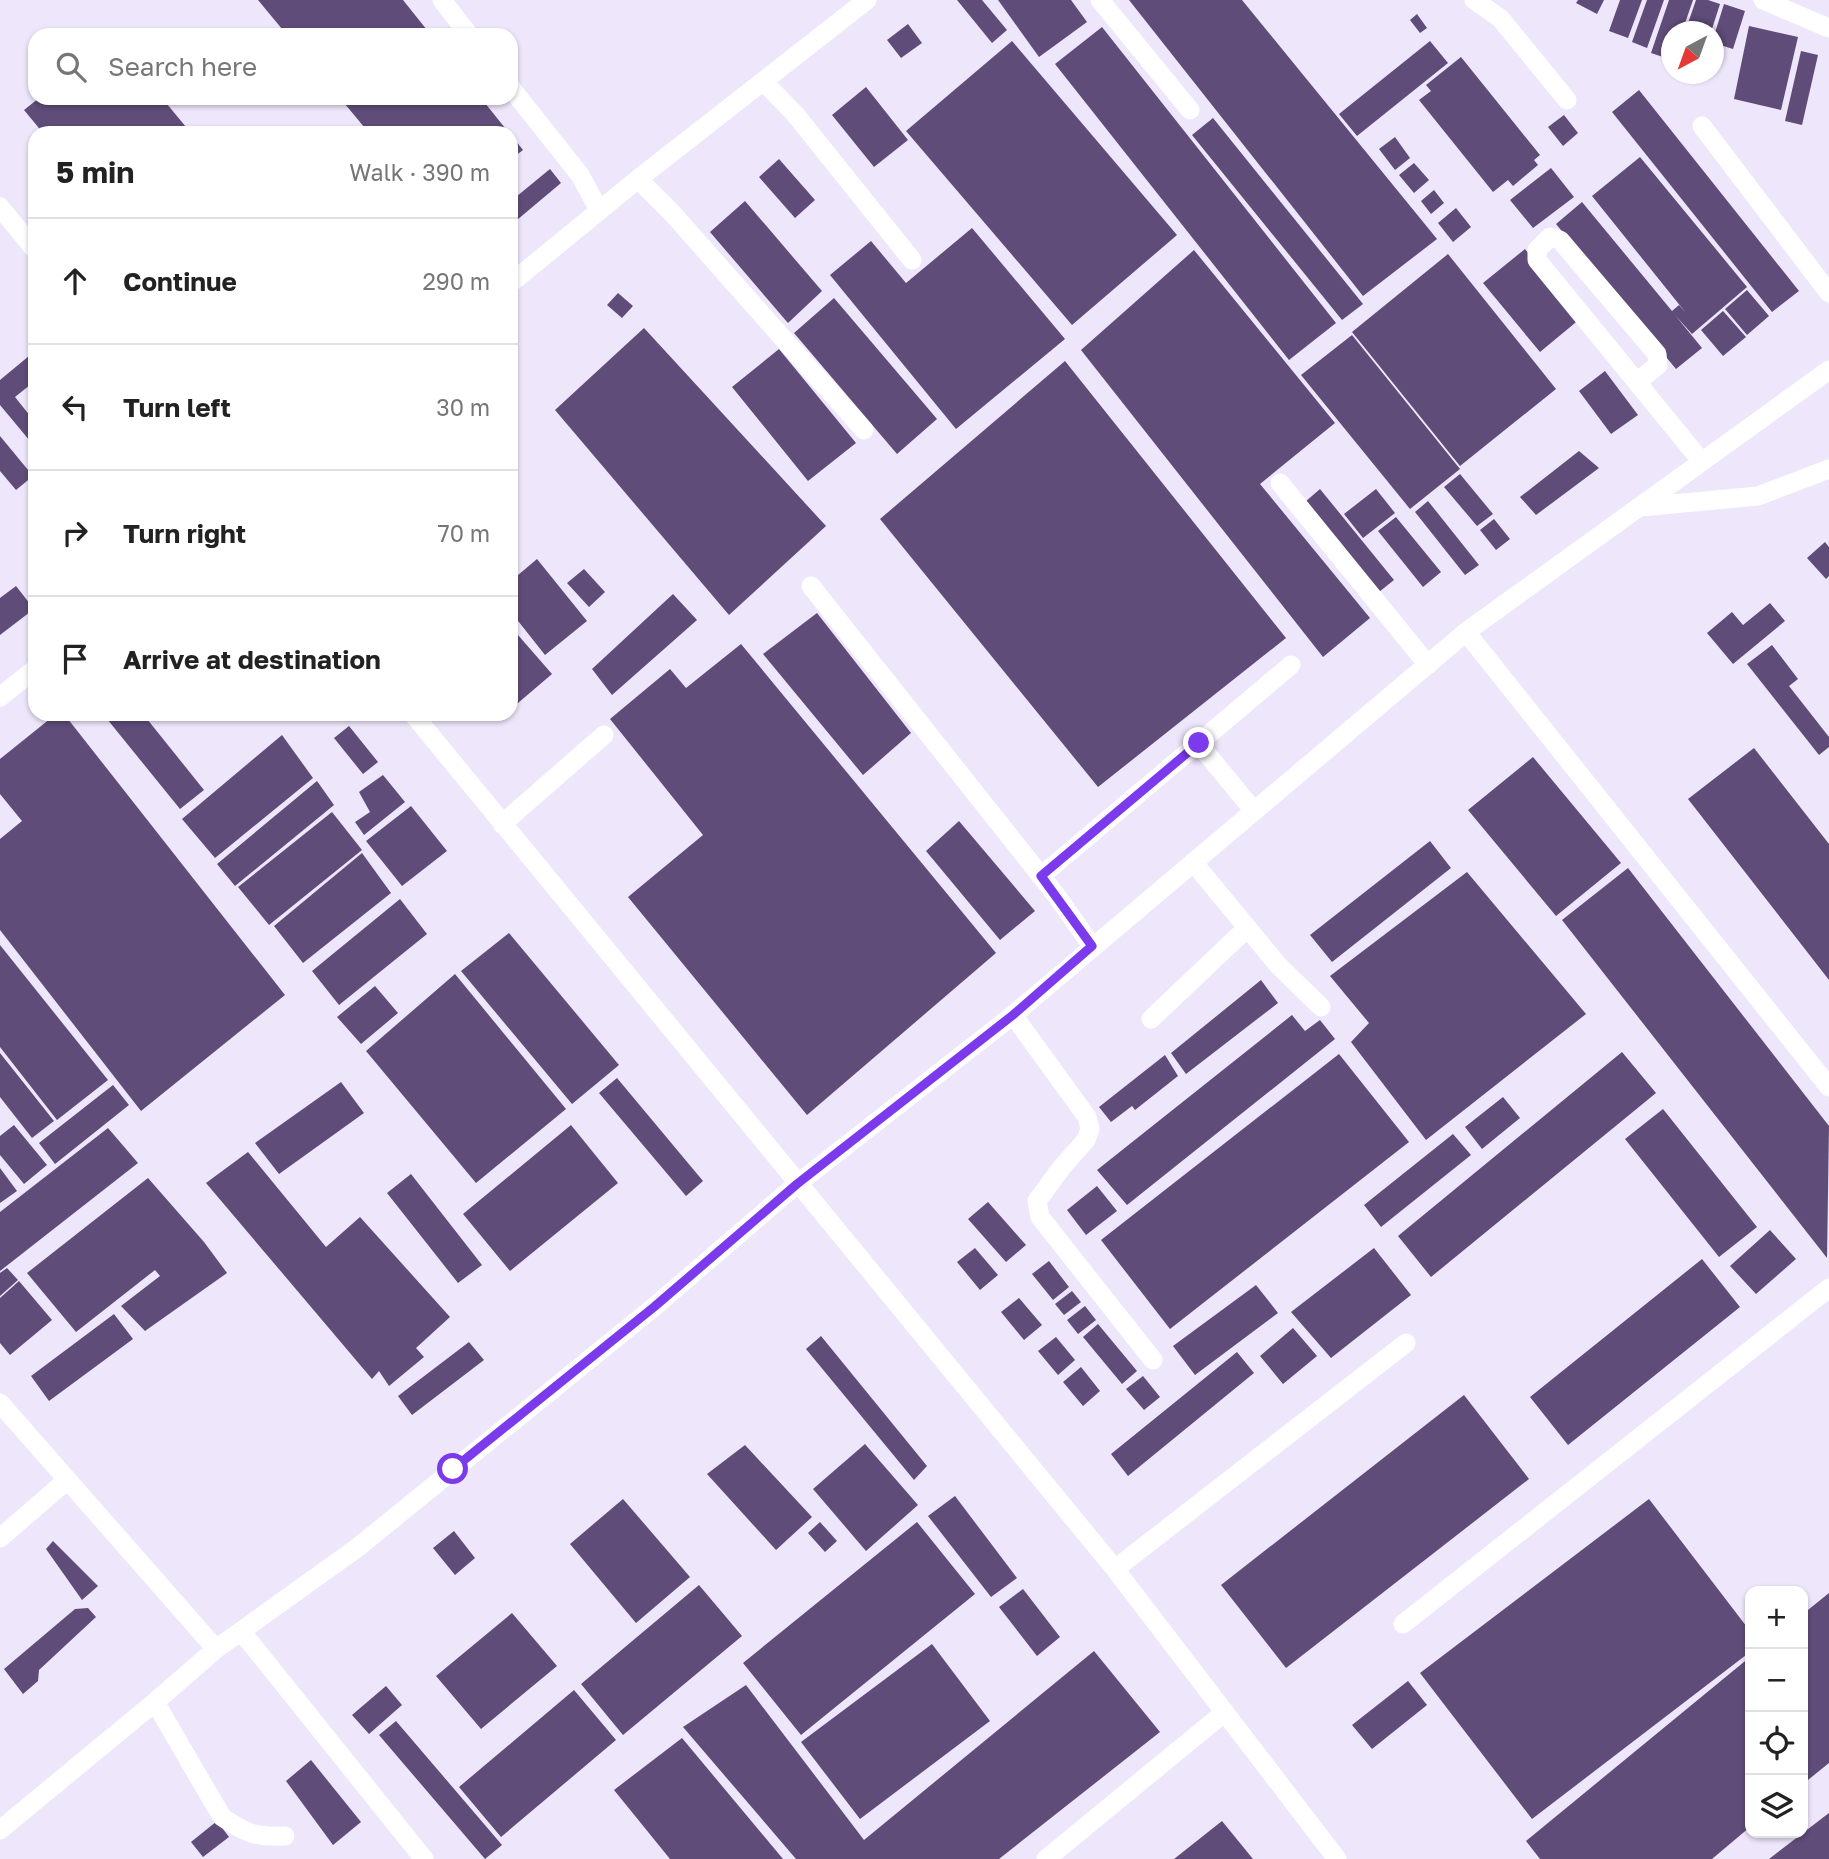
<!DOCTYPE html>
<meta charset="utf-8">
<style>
:root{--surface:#fff;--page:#f2f2f2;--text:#222;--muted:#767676;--line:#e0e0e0}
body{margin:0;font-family:"Golos Text",sans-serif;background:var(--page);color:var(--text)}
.controls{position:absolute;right:21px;bottom:21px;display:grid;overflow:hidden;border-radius:14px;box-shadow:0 2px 5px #0004}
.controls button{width:63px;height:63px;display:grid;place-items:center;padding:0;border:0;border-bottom:2px solid var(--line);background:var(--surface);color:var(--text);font:35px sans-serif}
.compass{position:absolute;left:1661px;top:21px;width:63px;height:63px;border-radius:50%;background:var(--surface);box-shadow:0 2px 5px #0004;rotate:221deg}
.stop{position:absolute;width:21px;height:21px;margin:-16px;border:5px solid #7c3aed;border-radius:50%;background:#fff}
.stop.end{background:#7c3aed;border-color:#fff;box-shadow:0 2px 7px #0008}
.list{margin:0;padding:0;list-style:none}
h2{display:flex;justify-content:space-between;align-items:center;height:91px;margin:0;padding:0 28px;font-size:30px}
h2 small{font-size:23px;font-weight:400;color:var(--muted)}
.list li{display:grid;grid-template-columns:46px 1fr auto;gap:21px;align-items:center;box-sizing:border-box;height:126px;padding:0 28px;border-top:2px solid var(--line)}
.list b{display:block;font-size:26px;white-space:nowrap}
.list em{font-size:23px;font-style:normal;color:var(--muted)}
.icon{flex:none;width:38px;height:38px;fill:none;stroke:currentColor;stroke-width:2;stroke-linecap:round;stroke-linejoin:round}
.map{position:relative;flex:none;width:1829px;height:1859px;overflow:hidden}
.search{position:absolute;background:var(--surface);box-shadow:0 2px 5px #0004;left:28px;top:28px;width:490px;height:77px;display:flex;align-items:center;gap:18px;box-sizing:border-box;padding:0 24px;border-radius:21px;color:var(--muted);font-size:26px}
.panel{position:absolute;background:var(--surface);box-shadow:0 2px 5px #0004;left:28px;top:126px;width:490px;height:595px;border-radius:21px}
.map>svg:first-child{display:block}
.building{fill:#5f4c78}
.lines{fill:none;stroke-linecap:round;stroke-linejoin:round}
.minor{stroke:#fff;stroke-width:19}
.route{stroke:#7c3aed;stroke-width:9}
</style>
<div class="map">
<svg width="1829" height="1859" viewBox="0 0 1829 1859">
<rect width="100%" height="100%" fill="#eee6fb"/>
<path class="building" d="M258 0H403L431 35H287Z
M957 0H982L1007 30 992 43Z
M998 0H1071L1087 22 1039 57Z
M1129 0H1242L1437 239 1363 296Z
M1578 0H1604L1597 14 1576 3Z
M1620 0H1642L1628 38 1609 31Z
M1647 0H1664L1647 48 1632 42Z
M1669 0H1693L1682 32H1672V60L1651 53Z
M1696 0H1708L1720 4 1711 32H1685Z
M1724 4 1745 11 1733 49 1714 43V36Z
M1417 14 1427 28 1420 33 1410 20Z
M908 24 922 43 901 58 887 40Z
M1749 26 1798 37 1781 110 1734 99Z
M1102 27 1336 323 1289 360 1055 64Z
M1012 41 1177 235 1072 325 906 131Z
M1430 41 1448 63 1357 136 1339 114Z
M1801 51 1818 55 1802 125 1785 121Z
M1461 57 1540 155 1534 160 1538 165 1513 186 1508 180 1493 192 1419 100 1431 91 1426 85Z
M866 87 908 140 874 167 832 115Z
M1639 90 1799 291 1772 312 1612 112Z
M39 98H162L191 133H43L24 110Z
M340 98H481L509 133H369Z
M1564 115 1578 133 1563 146 1548 127Z
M1213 118 1363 304 1342 320 1192 135Z
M511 135 523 150 511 159Z
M1395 137 1410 158 1395 170 1379 149Z
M1640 157 1747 287 1692 334 1675 315 1702 348 1676 369 1556 224 1582 202 1672 311 1679 305 1686 313 1592 196Z
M779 159 815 200 795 218 759 177Z
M1414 163 1429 180 1414 193 1399 175Z
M1551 168 1574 197 1533 228 1510 200Z
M550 169 561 183 511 225V201Z
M1434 190 1444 203 1431 214 1421 201Z
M745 201 822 291 788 323 710 232Z
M1456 208 1471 227 1453 242 1438 223Z
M972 228 1065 339 956 429 830 275 871 241 906 283Z
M1525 249 1581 318 1540 352 1483 283Z
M1194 250 1335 423 1260 484 1370 618 1323 657 1081 350Z
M1448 254 1556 389 1460 466 1352 332Z
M1747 290 1769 316 1747 335 1725 309Z
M618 293 633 306 622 318 607 305Z
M834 298 937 419 897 454 794 333Z
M1723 311 1746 337 1723 356 1701 330Z
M644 328 826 526 729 615 555 410Z
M1352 335 1460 469 1410 509 1301 375Z
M779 349 856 443 808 481 732 387Z
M35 351V381L15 397 35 422V447L0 405V380Z
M1065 361 1286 638 1098 787 880 519Z
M1605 371 1638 415 1611 434 1579 391Z
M0 436 33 476 16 490 0 471Z
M1579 451 1599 468 1536 515 1520 497Z
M1460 474 1493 514 1477 526 1444 487Z
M1320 489 1394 580 1379 592 1305 502Z
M1376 489 1395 513 1363 538 1344 514Z
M1428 501 1479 565 1465 575 1415 512Z
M1396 517 1441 572 1423 587 1378 531Z
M1494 519 1510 539 1496 550 1480 530Z
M1825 542 1829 547V576L1826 579 1807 558Z
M537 559 587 621 545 655 511 612V581Z
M584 569 605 592 589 607 567 583Z
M16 586 34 609 0 635V598Z
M673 594 697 620 612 695 592 669Z
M1770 603 1785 621 1733 664 1707 633 1732 612 1743 625Z
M817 613 911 733 863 775 763 654Z
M511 627 552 674 511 709Z
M741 644 996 953 807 1115 628 897 703 835 610 719 670 669 686 688Z
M1772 645 1798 679 1789 686 1829 737V747L1819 755 1747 664Z
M56 714H64L285 995 141 1111 0 930V839L22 821 0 794V759Z
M103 714H143L204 790 180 809Z
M349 726 378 762 363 774 334 738Z
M282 735 313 778 215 858 182 819Z
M1754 748 1829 844V980L1688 799Z
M1533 757 1621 863 1556 916 1468 810Z
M383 775 405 802 364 835 355 822 370 812 359 792Z
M317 781 334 805 235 886 217 864Z
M411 806 447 851 402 886 366 841Z
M332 812 362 850 269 925 238 887Z
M959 821 1035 911 1000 940 926 851Z
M1430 841 1451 868 1332 962 1310 935Z
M362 853 391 893 303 963 274 926Z
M1628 868 1829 1126 1827 1258 1562 920Z
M1467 872 1586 1014 1426 1140 1351 1042 1369 1023 1330 976Z
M400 899 427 934 339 1005 312 971Z
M509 933 619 1065 572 1104 461 971Z
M0 945 108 1080 57 1120 0 1047Z
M455 974 566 1109 476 1183 366 1051Z
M1261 980 1278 1003 1186 1074 1171 1053Z
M375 986 398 1013 361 1044 337 1017Z
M1292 1015 1305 1031 1320 1020 1335 1039 1127 1205 1097 1170Z
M1622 1052 1656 1093 1431 1277 1398 1236Z
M0 1053 54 1121 32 1138 0 1097Z
M1339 1054 1409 1142 1170 1329 1101 1240Z
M1165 1055 1178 1076 1135 1110 1132 1106 1111 1122 1099 1107Z
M617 1078 703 1181 686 1196 599 1093Z
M341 1082 364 1113 279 1174 255 1143Z
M113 1085 129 1105 55 1164 39 1143Z
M1503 1097 1520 1118 1482 1149 1465 1127Z
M1663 1109 1757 1227 1719 1257 1625 1139Z
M14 1125 47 1165 24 1184 0 1155V1136Z
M571 1125 618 1183 510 1271 463 1214Z
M108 1128 138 1163 0 1271V1212Z
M1453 1134 1471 1155 1381 1227 1364 1205Z
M248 1152 326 1247 360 1217 450 1317 416 1348 424 1357 389 1386 379 1371 372 1379 206 1183Z
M0 1168 17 1191 0 1203Z
M411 1174 482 1265 458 1283 387 1193Z
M148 1178 204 1242 227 1273 145 1331 121 1306 160 1276 155 1270 76 1332 27 1273Z
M1097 1186 1117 1211 1086 1235 1067 1210Z
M988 1202 1026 1245 1006 1262 968 1219Z
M1770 1230 1796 1259 1756 1294 1730 1266Z
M975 1248 998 1275 980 1290 957 1262Z
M1374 1248 1411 1295 1331 1358 1291 1312Z
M1702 1259 1740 1307 1568 1445 1530 1397Z
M1049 1261 1069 1287 1053 1300 1032 1274Z
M7 1268 18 1280 0 1296V1273Z
M19 1281 52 1320 10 1355 0 1343V1298Z
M1256 1285 1278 1313 1195 1375 1173 1346Z
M1072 1291 1081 1302 1064 1315 1055 1304Z
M1019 1298 1042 1325 1024 1340 1001 1312Z
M1085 1306 1096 1320 1078 1334 1067 1320Z
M114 1314 133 1339 49 1401 31 1376Z
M1098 1324 1137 1371 1122 1384 1083 1337Z
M1293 1328 1317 1356 1283 1384 1260 1356Z
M821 1336 927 1466 914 1480 806 1349Z
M1056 1337 1075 1360 1058 1375 1038 1351Z
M469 1342 484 1360 412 1415 398 1396Z
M1237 1352 1254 1373 1128 1476 1111 1454Z
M1081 1367 1100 1391 1083 1406 1063 1382Z
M1143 1376 1160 1397 1144 1410 1126 1389Z
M1464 1395 1529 1479 1286 1668 1221 1585Z
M865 1444 918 1505 866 1551 813 1489Z
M745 1445 812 1517 776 1550 707 1474Z
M955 1496 1017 1578 991 1597 928 1516Z
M623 1499 690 1577 636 1623 570 1544Z
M1649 1499 1750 1631V1652L1532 1819 1420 1673Z
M820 1522 837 1541 825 1552 808 1533Z
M917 1522 975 1594 801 1735 743 1663Z
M454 1531 475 1558 455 1575 433 1548Z
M53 1541 98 1586 82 1600 46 1549Z
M699 1585 742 1636 623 1735 581 1684Z
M1023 1589 1060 1637 1037 1656 999 1607Z
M1829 1593V1763L1803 1784V1614Z
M88 1608 96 1617 39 1670 38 1681 23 1694 4 1669 75 1609Z
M512 1613 557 1666 481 1729 436 1676Z
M932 1644 990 1721 860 1819 801 1742Z
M1094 1651 1160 1732 999 1859H796L683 1727 746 1685 864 1840Z
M1750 1657V1827L1712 1859H1540L1526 1841Z
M1408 1681 1427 1705 1372 1749 1352 1725Z
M386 1686 402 1705 369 1734 352 1715Z
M574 1690 616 1740 501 1837 459 1787Z
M396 1721 502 1845 485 1859 379 1735Z
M682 1738 783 1859H670L614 1790Z
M311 1760 361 1822 333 1845 286 1781Z
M1829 1813V1859H1769Z
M217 1821 229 1837 203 1857 191 1842Z
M1222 1821 1253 1859H1174Z"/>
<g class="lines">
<path class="minor" d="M442 0 469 35
M1100 0 1190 110
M1474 0 1500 18 1567 100
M1763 0 1829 28
M764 82 795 114 912 260
M511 88 580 175 599 210
M1702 126 1829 293
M638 179 673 214 864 430
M0 207 35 250
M511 283 638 179 867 0
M1637 382 1658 365 1657 354 1560 240 1550 237 1537 250V260L1702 462
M1280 483 1428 665
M1641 507 1758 496 1829 469
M811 586 1056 895 1092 946
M1466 632 1829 1087
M0 697 35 669
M413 714 1115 1569 1337 1859
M1198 743 1254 811
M502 824 604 735
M1193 862 1278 965 1321 1007
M1041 876 1291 665
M1013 1015 1087 1117 1090 1129 1086 1140 1062 1167 1037 1201 1040 1217 1153 1360
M1151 1019 1246 929
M0 1403 216 1649
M0 1538 66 1481
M1115 1569 1406 1343
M1403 1624 1829 1288
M241 1631 424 1859
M155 1702 222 1817C247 1834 255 1837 285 1836
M0 1830 155 1702 216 1649 357 1548 654 1307 797 1184 1013 1015 1466 632 1829 370
M1046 1859 1225 1712"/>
</g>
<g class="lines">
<path class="route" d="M453 1469 654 1307 797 1184 1013 1015 1092 946 1041 876 1199 743"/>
</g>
</svg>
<div class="controls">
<button>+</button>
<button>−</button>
<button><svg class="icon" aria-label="locate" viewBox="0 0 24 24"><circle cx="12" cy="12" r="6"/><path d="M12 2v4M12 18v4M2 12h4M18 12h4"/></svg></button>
<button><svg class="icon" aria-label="layers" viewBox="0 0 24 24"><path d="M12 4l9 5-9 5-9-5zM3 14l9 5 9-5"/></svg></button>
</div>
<svg class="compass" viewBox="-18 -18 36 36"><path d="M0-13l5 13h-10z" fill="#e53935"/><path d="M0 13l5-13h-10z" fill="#767676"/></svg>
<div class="stop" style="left:453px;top:1469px"></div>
<div class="stop end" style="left:1199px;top:743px"></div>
<div class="search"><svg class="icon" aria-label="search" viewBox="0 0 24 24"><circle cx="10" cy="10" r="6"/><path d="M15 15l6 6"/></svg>Search here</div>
<section class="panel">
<h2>5 min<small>Walk · 390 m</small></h2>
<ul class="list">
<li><svg class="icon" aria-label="ahead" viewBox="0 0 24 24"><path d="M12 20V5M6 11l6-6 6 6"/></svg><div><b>Continue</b></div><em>290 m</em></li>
<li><svg class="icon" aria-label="left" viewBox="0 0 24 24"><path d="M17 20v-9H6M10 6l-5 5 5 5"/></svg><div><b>Turn left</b></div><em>30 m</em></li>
<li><svg class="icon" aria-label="right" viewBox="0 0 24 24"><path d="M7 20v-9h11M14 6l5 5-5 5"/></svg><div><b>Turn right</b></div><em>70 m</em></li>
<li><svg class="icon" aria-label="arrive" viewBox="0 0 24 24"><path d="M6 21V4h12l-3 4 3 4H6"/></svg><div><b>Arrive at destination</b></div></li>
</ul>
</section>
</div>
